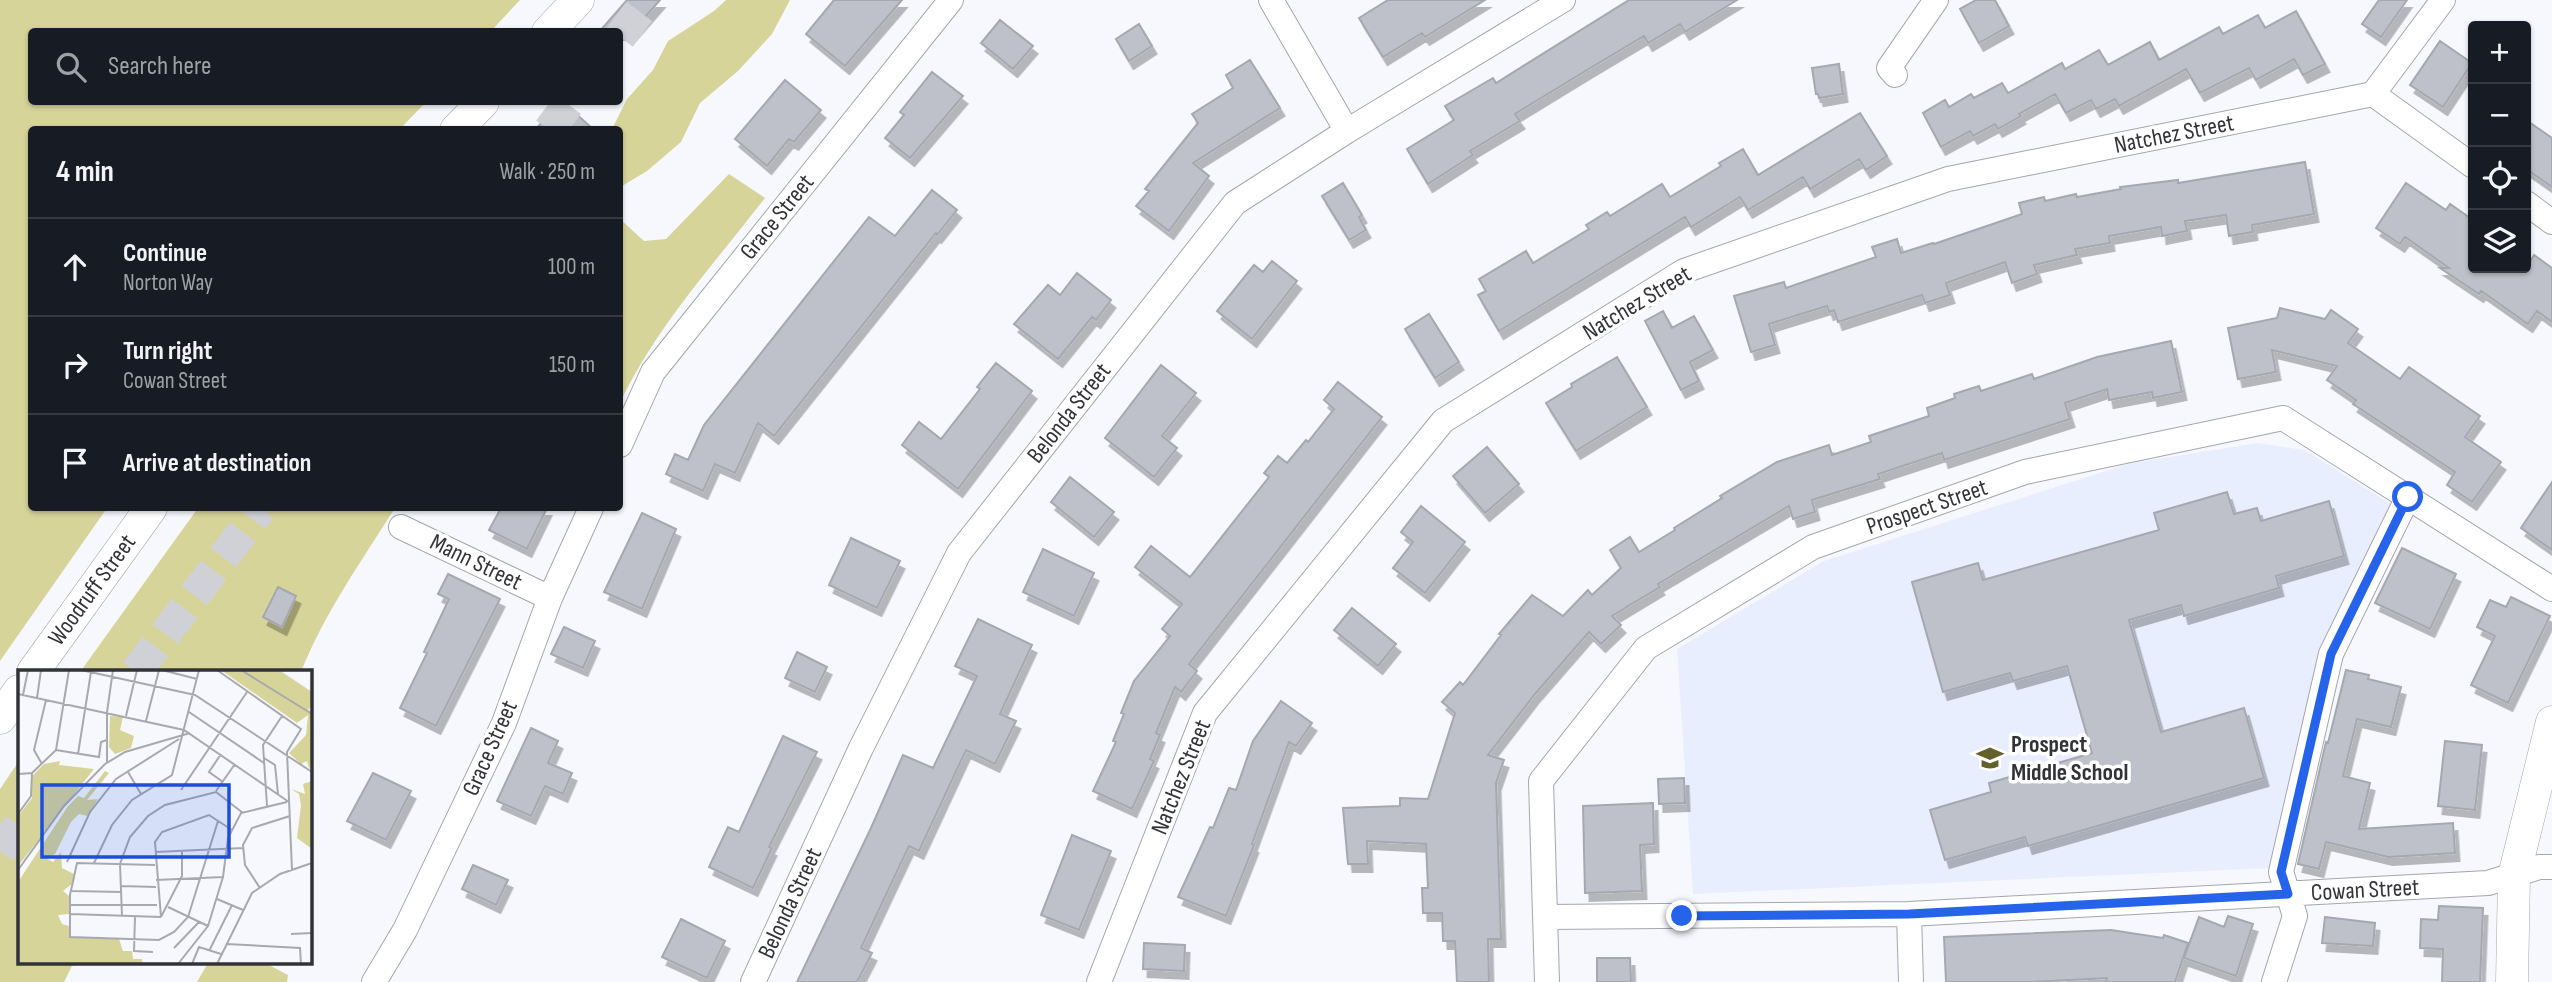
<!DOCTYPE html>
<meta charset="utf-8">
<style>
:root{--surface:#171b24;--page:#20242c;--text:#f1f3f6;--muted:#9ea1a6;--line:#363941}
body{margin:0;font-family:"Sofia Sans Condensed",sans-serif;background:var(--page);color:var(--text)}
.controls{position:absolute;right:21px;top:21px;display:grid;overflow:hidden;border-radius:7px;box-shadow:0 2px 5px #0004}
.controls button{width:63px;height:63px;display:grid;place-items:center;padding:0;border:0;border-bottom:2px solid var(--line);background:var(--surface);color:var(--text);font:35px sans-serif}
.stop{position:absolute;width:21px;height:21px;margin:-16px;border:5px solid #2563eb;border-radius:50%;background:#fff}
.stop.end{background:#2563eb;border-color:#fff;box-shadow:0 2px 7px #0008}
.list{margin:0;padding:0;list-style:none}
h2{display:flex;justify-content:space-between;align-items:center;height:91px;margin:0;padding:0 28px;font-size:30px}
h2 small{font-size:23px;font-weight:400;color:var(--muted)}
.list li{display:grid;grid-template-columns:46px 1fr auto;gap:21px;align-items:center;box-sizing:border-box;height:98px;padding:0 28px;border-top:2px solid var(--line)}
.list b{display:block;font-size:26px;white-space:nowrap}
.list p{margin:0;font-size:23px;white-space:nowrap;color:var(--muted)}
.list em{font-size:23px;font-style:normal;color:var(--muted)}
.icon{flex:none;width:38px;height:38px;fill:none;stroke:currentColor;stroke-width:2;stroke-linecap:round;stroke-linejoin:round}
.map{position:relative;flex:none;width:2552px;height:982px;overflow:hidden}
.search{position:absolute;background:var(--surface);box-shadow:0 2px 5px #0004;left:28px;top:28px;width:595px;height:77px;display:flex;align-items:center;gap:18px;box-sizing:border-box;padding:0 24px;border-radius:7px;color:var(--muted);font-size:26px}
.panel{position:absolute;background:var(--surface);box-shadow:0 2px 5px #0004;left:28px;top:126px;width:595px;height:385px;border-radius:7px}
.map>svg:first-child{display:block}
.built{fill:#e9eefe}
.green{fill:#d7d49a}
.building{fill:#bfc1ca;stroke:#a6a8b1;stroke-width:2;filter:url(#shadow)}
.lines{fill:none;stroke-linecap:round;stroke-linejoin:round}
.tertiary-tunnel{stroke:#d0d1d6;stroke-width:32;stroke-dasharray:32 16;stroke-linecap:butt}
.minor-casing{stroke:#a4a6ae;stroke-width:26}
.tertiary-casing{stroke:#a4a6ae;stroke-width:33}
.minor{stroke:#fff;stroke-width:24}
.tertiary{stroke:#fff;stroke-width:32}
.route{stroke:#2563eb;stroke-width:9}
.labels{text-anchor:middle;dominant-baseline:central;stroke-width:7;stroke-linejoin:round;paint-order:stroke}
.street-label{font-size:24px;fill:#323337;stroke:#fff}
.poi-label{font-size:24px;font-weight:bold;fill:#323337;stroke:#fff;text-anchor:start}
.inset-road{fill:none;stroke:#a8a9ae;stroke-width:2}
.view{fill:#1d4ed8;fill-opacity:0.15;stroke:#1d4ed8;stroke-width:3.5}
.inset-edge{fill:none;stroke:#323337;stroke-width:3.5}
</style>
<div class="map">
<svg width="2552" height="982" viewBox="0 0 2552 982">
<defs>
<filter id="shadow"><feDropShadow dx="4.5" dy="8" stdDeviation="0" flood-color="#0004"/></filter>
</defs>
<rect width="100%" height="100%" fill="#f7f8fe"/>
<path class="built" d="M2258 443 2305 450 2392 505 2320 647 2272 868 1693 894 1677 649 1824 561 2131 463Z"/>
<path class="green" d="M0 0H520L491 31 32 32V102H426L400 129 32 130V508H107L0 661Z
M726 0H790L772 34 738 71 700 103 681 142 647 171 622 186 620 192V130L612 129 627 99 653 70 668 41 714 11Z
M729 174 765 198C715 263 655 328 620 403V219L644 241 666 239Z
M198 508H395C362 560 324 614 301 672H80Z
M19 761V963H87L72 966 64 982H0V789Z
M208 963H265L288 975 287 982H197Z"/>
<path class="building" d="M627 0H660L632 32H599Z
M834 0H902L845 66 806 34Z
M1388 0H1485L1425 37 1422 33 1383 57 1359 18Z
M1629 0H1737L1685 32 1680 24 1648 43 1644 36 1587 70 1515 114 1520 121 1470 151 1473 155 1428 184 1407 149 1454 120 1445 106 1493 78 1496 83Z
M1976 0H1995L2009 26 1979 43 1960 9Z
M2379 0H2407L2381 37 2362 24Z
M2296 11 2325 64 2303 75 2294 59 2256 80 2249 68 2200 93 2186 69 2119 106 2115 99 2096 109 2091 100 2066 113 2055 94 2019 114 2021 116 1998 129 1995 124 1973 136 1970 131 1941 147 1923 113 1945 100 1949 107 1971 94 1974 98 2002 83 2008 93 2062 63 2065 69 2099 50 2108 65 2150 42 2159 60 2219 27 2223 34 2258 15 2265 28Z
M1000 20 1033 46 1013 69 981 43Z
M1139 24 1152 46 1129 61 1116 39Z
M2440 41 2472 63 2443 107 2410 85Z
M1250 60 1280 108 1193 163 1209 176 1169 231 1136 206 1149 191 1145 189 1198 123 1192 114 1233 88 1226 75Z
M1839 64 1843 94 1819 98 1818 94H1816L1812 68Z
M932 72 963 96 910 158 885 138 904 115 900 112Z
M785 80 821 110 794 142 789 139 767 166 735 139Z
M560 102H563L594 130H535Z
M1860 113 1887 156 1866 170 1859 159 1810 189 1803 177 1748 210 1740 197 1691 227 1685 217 1499 331 1478 295 1486 291 1479 279 1526 251 1533 263 1589 229 1586 225 1607 212 1610 216 1662 184 1670 197 1721 166 1719 163 1743 149 1758 175Z
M2526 120 2552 138V187L2526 169Z
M2305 162 2314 214 2252 225 2253 232 2229 236 2226 215 2185 221 2187 231 2162 236 2161 227 2109 236 2110 243 2075 249 2077 255 2034 265 2037 274 2012 283 2005 262 1946 283 1950 295 1925 303 1922 295 1838 322 1834 310 1829 312 1827 306 1769 324 1775 345 1751 352 1734 296 1784 282 1786 288 1876 257 1872 247 1897 239 1901 253 1933 243 1934 244 2022 214 2019 203 2044 197 2045 201 2076 194 2077 197 2121 189 2120 187 2178 180V183Z
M1343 183 1362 215 1359 217 1366 230 1349 240 1322 196Z
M2406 183 2446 210 2450 204 2473 220V268H2526L2534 255 2552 268V322L2537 311 2528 324 2481 291 2479 294 2440 268H2449L2405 237 2400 244 2376 228Z
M932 190 957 210 937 235 936 233 774 436 758 423 735 473 715 464 703 491 666 474 675 454 688 460 704 425 869 217 895 236Z
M1272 261 1297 281 1252 339 1217 311 1254 265 1263 272Z
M1077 273 1111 300 1096 320 1092 317 1058 359 1014 324 1048 285 1060 295Z
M2280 308 2325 319 2331 310 2358 329 2348 343 2400 379 2409 367 2480 416 2465 437 2501 462 2472 502 2447 485 2455 472 2353 404 2356 400 2327 380 2337 366 2272 350 2276 372 2238 379 2228 328 2277 318Z
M1663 311 1672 328 1694 316 1713 350 1690 362 1699 381 1681 390 1645 321Z
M1429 314 1459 362 1435 378 1405 329Z
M2171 341 2182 392 2153 398 2152 392 2109 400 2107 389 2065 403 2070 419 1944 460 1942 453 1878 474 1880 479 1812 500 1815 512 1793 519 1789 506 1658 584 1660 587 1612 616 1621 625 1601 644 1589 632 1535 694 1488 755 1504 760 1496 783 1501 939H1488L1489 982H1457L1455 941H1443L1442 913H1423L1422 888H1428L1426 844 1367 841 1368 864H1348L1343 808 1400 806V798L1428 799 1455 713 1442 702 1460 682 1463 685 1501 635 1499 634 1532 595 1563 616 1588 590 1592 595 1621 568 1610 550 1630 537 1639 552 1675 530 1674 528 1722 498 1720 496 1777 462 1829 445 1832 455 1871 442 1869 436 1929 416 1927 408 1955 398 1954 394 1979 386 1981 391 2032 374 2034 379 2097 357Z
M1617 357 1647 407 1576 451 1546 403 1572 387 1571 384Z
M996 363 1032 391 958 489 902 445 919 422 941 439 980 389 977 387Z
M1161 365 1196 393 1162 436 1177 448 1154 477 1105 438Z
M1338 382 1382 417 1189 664 1197 671 1181 692 1175 687 1156 733 1160 735 1150 759 1154 761 1132 809 1093 791 1116 742 1113 741 1124 714 1121 713 1134 681 1170 636 1162 629 1182 604 1135 567 1151 546 1190 577 1269 477 1264 473 1278 456 1287 463 1306 440 1308 442 1334 409 1324 400Z
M1487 447 1519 484 1485 513 1453 476Z
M1070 477 1114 512 1094 537 1051 502Z
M2552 482V550L2521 528Z
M2227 492 2234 514 2257 508 2261 521 2329 501 2344 556 2276 576 2279 588 2184 616 2181 605 2129 620 2161 732 2244 708 2264 778 2028 846 2025 837 1945 860 1930 810 1991 792 1989 783 2092 753 2067 666 2013 681 2010 673 1943 692 1912 582 1978 563 1983 580 2159 530 2154 513Z
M1421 506 1465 542 1425 593 1393 568 1413 542 1401 532Z
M501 508H547L527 549 489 530Z
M642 513 676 529 642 609 604 592Z
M851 538 900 561 877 608 829 585Z
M2402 548 2456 574 2430 629 2375 603Z
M1043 549 1094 573 1074 616 1023 592Z
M448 574 500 599 436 726 400 708 427 653 424 652 449 599 438 594Z
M278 587 296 596 282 627 263 617Z
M2511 597 2550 616 2508 703 2471 685 2495 636 2477 627 2490 600 2506 607Z
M1352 608 1396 644 1378 666 1334 630Z
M978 619 1032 645 1000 714 1016 721 995 764 966 750 919 851 909 846 883 901 861 948 872 953 857 982H797L871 828 903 755 933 768 977 676 955 666Z
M564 627 595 641 583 668 551 654Z
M797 652 827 667 815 692 785 678Z
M2346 670 2369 675 2368 679 2401 687 2391 727 2357 719 2343 776 2370 783 2359 829 2453 823 2455 853 2388 857 2326 842 2319 869 2298 864 2326 742 2328 743Z
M1281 701 1312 723 1296 746 1289 742 1252 844 1254 845 1226 916 1178 897 1210 827 1213 828 1229 788 1236 790 1253 741Z
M531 728 558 741 548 763 572 773 563 794 545 786 531 816 497 801Z
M783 736 817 752 769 847 772 848 753 888 709 867 728 827 739 832Z
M2445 741 2482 745 2475 810 2438 806Z
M373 773 411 791 386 840 347 821Z
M1684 778 1685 803 1659 804 1658 779Z
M1653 803 1654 844 1640 845 1642 891 1585 893 1583 806Z
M1072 835 1111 851 1079 930 1041 915Z
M473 865 508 880 496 905 462 889Z
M2439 906 2483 908 2480 982H2442L2443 949 2420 948 2421 919 2438 920Z
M2228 916 2253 924 2236 976 2184 958 2199 917 2224 927Z
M2325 917 2375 923 2373 946 2322 943Z
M681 919 725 941 707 978 662 957Z
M2111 930 2163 938 2164 935 2188 943 2175 982H2106L2107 978 2031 982H1946L1944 937Z
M1144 943 1185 945 1184 971 1143 969Z
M1597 958H1630L1631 982H1597Z"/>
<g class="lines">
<path class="tertiary-tunnel" d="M620 37 648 0
M549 130 570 102
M136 672 261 508
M0 851 19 826"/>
<g class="minor-casing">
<path id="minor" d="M1271 0 1347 131
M1895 75 1889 68 1936 0
M2373 94 2443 0
M2526 203 2552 222
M620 445 653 372 951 0
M401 527 550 598
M1909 914 1911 982
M1546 917 1909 914 2488 883 2539 867H2552
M374 982 405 930 504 723 550 598 591 508
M753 982 861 748 959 553 1235 203 1347 131 1563 0
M1099 982 1205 713 1443 421 1684 271 1948 179 2373 94 2473 166
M1547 982 1541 781 1646 648 1813 547 2025 472 2283 418 2552 589
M2274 982 2295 916 2281 872 2331 654 2408 497"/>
</g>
<g class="tertiary-casing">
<path id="tertiary" d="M548 32 578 0
M456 130 483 102
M33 672 151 508
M0 718 19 691
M2512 982 2514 876 2552 722"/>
</g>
<use href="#minor" class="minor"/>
<use href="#tertiary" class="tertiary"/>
</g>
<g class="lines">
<path class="route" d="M1682 916 1909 914 2288 894 2281 872 2331 654 2408 497"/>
</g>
<defs>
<g id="school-bare" transform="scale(2.1)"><path d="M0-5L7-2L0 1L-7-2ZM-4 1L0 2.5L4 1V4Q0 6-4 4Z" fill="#63602c" stroke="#fff" stroke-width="2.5" paint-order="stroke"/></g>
</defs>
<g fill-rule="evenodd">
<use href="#school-bare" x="1990" y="758"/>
</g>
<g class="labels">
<g class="street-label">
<text transform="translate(2174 134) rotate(-11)">Natchez Street</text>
<text transform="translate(777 217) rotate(-51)">Grace Street</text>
<text transform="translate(1637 303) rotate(-31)">Natchez Street</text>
<text transform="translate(1069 413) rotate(-52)">Belonda Street</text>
<text transform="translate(1927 507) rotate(-19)">Prospect Street</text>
<text transform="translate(476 562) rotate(26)">Mann Street</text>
<text transform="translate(92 590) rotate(-54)">Woodruff Street</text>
<text transform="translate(490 748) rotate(-66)">Grace Street</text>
<text transform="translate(1181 777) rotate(-68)">Natchez Street</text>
<text transform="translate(2365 890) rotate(-3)">Cowan Street</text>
<text transform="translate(790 903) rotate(-65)">Belonda Street</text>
</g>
<g class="poi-label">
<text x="2011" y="744">Prospect<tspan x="2011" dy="28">Middle School</tspan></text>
</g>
</g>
<g transform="translate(18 670)">
<rect width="294" height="294" fill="#f7f8fe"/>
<path d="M203 0H261L294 22V36L289 41 294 40V90L291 99 289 91 283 94 271 83 288 65 290 45 279 53ZM92 46 105 47 102 60 116 66 113 78 97 84 91 77ZM42 91 41 95 76 99 0 196V146L14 128V106L26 94ZM87 101 91 103 69 130 80 129 69 146 61 144 53 152 37 184 28 188 35 192 43 182 44 198 56 204 55 213 45 221 51 226V244L40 245 44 254 51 256V267L101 269 105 281H114L115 289H124V294H0V212L50 136 60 126 66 128ZM294 111V179L279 168 283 135 281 124 273 119 287 124 285 114Z" fill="#d7d49a"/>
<path class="inset-road" d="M63 0 177 25 294 102M144 0 179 9M199 0 283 59 269 82 274 200M223 0 294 44M0 24 166 60 271 132M5 25 10 0M19 28 23 0M171 42 246 93M108 46 119 0M128 51 141 0M38 80 81 87 83 72 89 70M60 84 73 2M203 84 191 102 205 112M246 88 257 95 260 124M89 92V42L95 0M24 94 16 80 28 30M110 102 123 124M0 104 14 103 38 80 51 0M163 120 229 22M198 121 217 94M249 136 245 75 264 46M0 144 13 126 14 103M137 182 225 178M49 192 72 142 98 109 161 69M76 193 94 155 114 130 154 105 181 0M137 195 59 193 52 225V267L141 270 156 262 170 247 200 151M0 200 46 136 87 94 107 82 172 63M138 210 205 207M103 216 138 217M242 218 227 195 225 175 234 158 272 146M54 221 103 222M199 229 225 240M52 235H139M150 237 190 256M52 244 143 247M104 246 102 194 112 167 130 146 147 135 198 122 225 143M117 247 116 281 135 282M143 247 137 172 144 162 191 145 214 160M143 247 164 206V182M273 264 294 263M208 274 282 278 283 294M156 278 181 252M191 281 214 235M160 294 190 256 205 207 210 168 223 143 269 132M174 294 181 277 203 284M199 294 234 223 262 204 294 193"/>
<path class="view" d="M24 115H211V187H24Z"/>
<rect width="294" height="294" class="inset-edge"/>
</g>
</svg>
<div class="controls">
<button>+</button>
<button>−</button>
<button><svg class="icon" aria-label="locate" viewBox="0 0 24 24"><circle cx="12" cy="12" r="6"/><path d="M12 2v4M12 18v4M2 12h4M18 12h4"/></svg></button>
<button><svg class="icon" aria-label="layers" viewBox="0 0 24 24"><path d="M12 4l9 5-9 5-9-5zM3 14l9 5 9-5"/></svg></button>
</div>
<div class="stop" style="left:2408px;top:497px"></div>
<div class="stop end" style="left:1682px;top:916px"></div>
<div class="search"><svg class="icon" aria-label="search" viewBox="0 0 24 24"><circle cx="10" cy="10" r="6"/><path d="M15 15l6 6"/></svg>Search here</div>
<section class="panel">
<h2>4 min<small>Walk · 250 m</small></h2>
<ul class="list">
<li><svg class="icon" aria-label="ahead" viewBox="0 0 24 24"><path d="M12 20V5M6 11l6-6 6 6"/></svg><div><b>Continue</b><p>Norton Way</p></div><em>100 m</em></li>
<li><svg class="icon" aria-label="right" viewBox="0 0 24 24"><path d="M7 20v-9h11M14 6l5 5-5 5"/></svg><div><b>Turn right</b><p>Cowan Street</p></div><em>150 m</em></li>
<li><svg class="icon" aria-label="arrive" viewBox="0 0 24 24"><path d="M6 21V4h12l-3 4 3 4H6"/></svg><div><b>Arrive at destination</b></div></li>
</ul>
</section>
</div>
